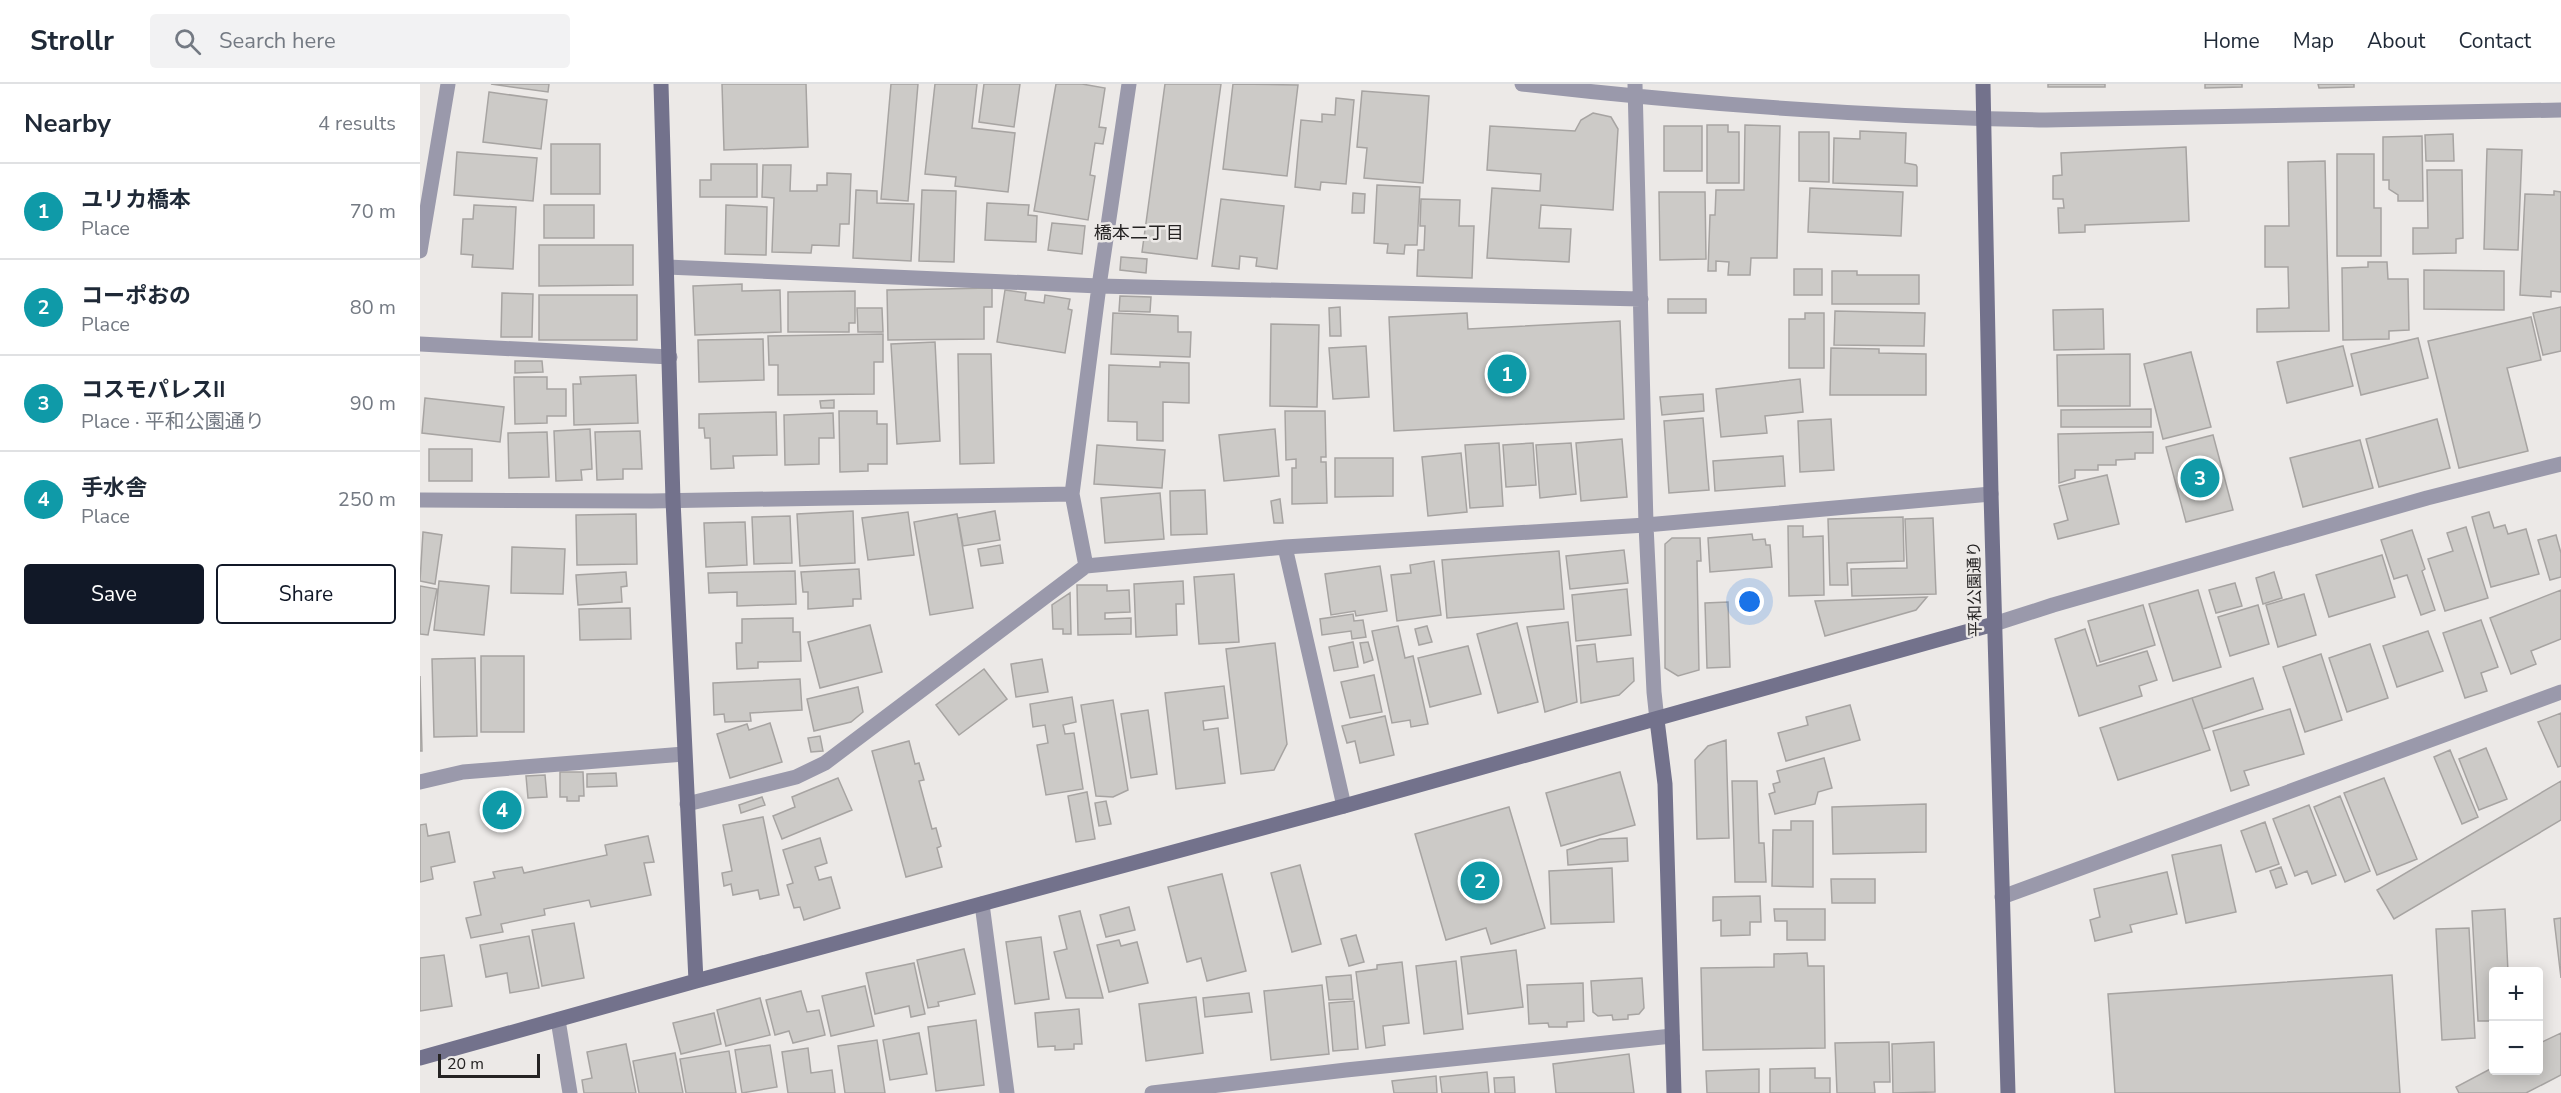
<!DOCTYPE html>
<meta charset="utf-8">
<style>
:root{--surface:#fff;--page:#f2f2f3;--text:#1f2937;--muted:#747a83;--line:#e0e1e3;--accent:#111827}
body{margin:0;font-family:"Nunito Sans","Noto Sans JP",sans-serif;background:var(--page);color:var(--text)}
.controls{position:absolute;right:18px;bottom:18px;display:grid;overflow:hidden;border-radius:6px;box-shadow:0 3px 15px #0003}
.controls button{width:54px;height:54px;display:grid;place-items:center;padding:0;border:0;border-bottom:2px solid var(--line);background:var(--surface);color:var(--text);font:30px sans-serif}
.scale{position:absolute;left:18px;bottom:15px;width:102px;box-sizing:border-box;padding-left:6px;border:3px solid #252323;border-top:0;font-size:16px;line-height:21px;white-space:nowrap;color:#252323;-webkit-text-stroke:4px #ece9e7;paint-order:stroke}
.you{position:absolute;left:1330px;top:518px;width:21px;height:21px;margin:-15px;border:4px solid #fff;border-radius:50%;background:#1a73e8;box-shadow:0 0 0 9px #1a73e833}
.badge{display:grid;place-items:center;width:39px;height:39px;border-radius:50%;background:var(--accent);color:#fff;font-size:20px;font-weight:700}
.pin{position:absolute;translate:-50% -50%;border:3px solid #fff;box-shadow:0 2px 6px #0006}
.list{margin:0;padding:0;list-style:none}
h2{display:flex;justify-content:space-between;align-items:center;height:78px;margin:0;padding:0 24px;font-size:26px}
h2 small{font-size:20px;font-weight:400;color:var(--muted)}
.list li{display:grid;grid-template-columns:39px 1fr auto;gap:18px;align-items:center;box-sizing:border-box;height:96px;padding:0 24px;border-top:2px solid var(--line)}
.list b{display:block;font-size:22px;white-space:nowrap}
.list p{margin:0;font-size:20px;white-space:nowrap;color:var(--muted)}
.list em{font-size:20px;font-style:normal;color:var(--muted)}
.actions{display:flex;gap:12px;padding:18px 24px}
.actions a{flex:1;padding:14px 0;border:2px solid var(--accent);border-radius:6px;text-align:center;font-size:21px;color:var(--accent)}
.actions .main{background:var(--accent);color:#fff}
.icon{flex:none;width:33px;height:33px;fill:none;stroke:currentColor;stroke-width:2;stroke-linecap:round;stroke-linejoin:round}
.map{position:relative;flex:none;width:2141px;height:1009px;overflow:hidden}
header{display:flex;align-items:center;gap:36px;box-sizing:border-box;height:84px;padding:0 30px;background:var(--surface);border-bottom:2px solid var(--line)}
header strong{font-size:28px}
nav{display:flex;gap:33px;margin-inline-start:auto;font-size:21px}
.search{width:420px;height:54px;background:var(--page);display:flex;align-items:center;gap:15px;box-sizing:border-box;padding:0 21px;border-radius:6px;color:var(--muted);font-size:22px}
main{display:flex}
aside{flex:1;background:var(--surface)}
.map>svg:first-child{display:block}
.building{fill:#cccac7;stroke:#a7a4a2;stroke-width:1.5}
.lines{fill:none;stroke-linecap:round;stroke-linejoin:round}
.street{stroke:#9a99ab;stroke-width:15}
.secondary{stroke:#73728c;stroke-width:15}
.labels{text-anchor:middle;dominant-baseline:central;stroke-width:5;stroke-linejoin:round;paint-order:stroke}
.street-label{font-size:16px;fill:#252323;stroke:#ece9e7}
.neighbourhood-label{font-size:18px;fill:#252323;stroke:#ece9e7}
</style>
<header>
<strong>Strollr</strong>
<div class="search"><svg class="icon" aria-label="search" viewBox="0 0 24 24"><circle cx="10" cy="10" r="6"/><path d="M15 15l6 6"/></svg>Search here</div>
<nav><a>Home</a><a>Map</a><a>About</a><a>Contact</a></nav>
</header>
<main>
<aside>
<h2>Nearby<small>4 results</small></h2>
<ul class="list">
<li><span class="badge" style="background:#0f9aa8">1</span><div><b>ユリカ橋本</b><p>Place</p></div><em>70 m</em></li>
<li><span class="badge" style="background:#0f9aa8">2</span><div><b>コーポおの</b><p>Place</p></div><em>80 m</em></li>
<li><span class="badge" style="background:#0f9aa8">3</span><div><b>コスモパレスII</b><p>Place · 平和公園通り</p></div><em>90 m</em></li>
<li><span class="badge" style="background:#0f9aa8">4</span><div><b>手水舎</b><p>Place</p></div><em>250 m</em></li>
</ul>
<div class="actions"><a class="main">Save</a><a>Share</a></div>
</aside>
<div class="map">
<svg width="2141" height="1009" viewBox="0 0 2141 1009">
<rect width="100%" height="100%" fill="#ece9e7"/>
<path class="building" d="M71 0H129L128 8Z
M302 0H386L388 63 304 66Z
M471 0H498L488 117 461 115Z
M515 0H557L552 44 595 49 588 108 535 102 536 93 505 90Z
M564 0H600L594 43 559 38Z
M636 0H662L685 4 679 43 686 44 683 60 675 59 670 91 675 92 668 136 614 127Z
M745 0H801L777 175 722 168Z
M813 0 878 1 867 92 803 85Z
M1628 0H1685V3H1628Z
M1785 0H1822V3L1785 4Z
M1898 0H1934V3L1899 4Z
M942 7 1009 12 1003 99 944 94 947 64 937 63Z
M69 8 127 16 121 65 63 58Z
M916 14 934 16 926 100 901 98 900 106 875 103 881 36 902 38V30L915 31Z
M1173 29 1191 33 1198 45 1193 126 1121 121 1119 144 1151 145 1149 178 1067 174 1072 104 1120 107 1121 90 1067 86 1070 42 1155 47 1161 36Z
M1287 41H1308V48H1319V99H1287Z
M1325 41 1360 42 1357 174H1331L1330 191H1308L1309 178 1296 177V187H1288L1290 131H1295L1296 106H1324Z
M1244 42H1282V87H1244Z
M1440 47 1486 49 1485 79 1496 81 1497 83V102L1413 99 1414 54 1440 55Z
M1379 48H1409V98L1379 97Z
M2033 50 2034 77H2006L2005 51Z
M2002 52 2003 117H1978V111L1969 105V96H1963V53Z
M131 60H180V110H131Z
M1766 63 1769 137 1665 141V148L1639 149 1638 124H1644L1643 115H1633V92L1642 91 1641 69Z
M2067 65 2102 66 2098 166 2064 165Z
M37 68 117 74 113 117 34 111Z
M1917 70H1954V124H1961V172H1917Z
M1905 77 1909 247 1837 248V225L1869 224 1868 183H1845V142H1869L1868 78Z
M291 80H337V113H280V96H291Z
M343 81H371L370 107H397V101H407V89L431 90 429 140H420L419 162 392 161 391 169 352 168 354 114 342 113Z
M2007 86H2042L2043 154 2036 155V169L1993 170V144H2008Z
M957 101 1000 103 997 161H985L984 170 967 169 968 160 954 159Z
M1390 104 1483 108 1481 152 1388 148Z
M436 106 457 107V119L494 120 491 177 433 174Z
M502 106 536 107 534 178 499 177Z
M2134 107 2141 108V208L2131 207V213L2100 211 2105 110 2134 111Z
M1239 108H1285L1286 175 1240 176Z
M933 109 945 110 944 129H932Z
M801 115 864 122 857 185 836 182 837 174 820 172 819 185 792 182Z
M1001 115 1040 116 1039 142H1054L1052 194 997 192 998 166H1004L1005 142H1000Z
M567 119 609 121 608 131 617 132 616 158 565 156Z
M54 121 96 123 93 185 52 183 53 171 41 170 43 135H53Z
M124 121H174V154H124Z
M306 121 347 123 346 171 305 170Z
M632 139 665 142 662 170 628 166Z
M119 161H213V201L119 202Z
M701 173 727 175 726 189 700 186Z
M1948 178H1967L1968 195H1988L1989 246 1969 247V255L1923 256 1922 184 1948 183Z
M1374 185H1402V211H1374Z
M2004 186 2084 187V226L2004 225Z
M1412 187H1437V191H1499V220H1412Z
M322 200V207L360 206 361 248 275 251 273 202Z
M572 204V223H564V255L468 256 467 206Z
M585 206 606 209 605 216 624 219 625 211 650 215 648 225 652 226 645 269 577 258Z
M435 207V239H429V248H368V208Z
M82 209 113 210 112 253H81Z
M119 211H217V256H119Z
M700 212 731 213 730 228 699 227Z
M1248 215H1286V229H1248Z
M920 223 921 252H910L909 224Z
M2141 223V267L2123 271 2113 229Z
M437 224H462L463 248H438Z
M1683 225 1684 265 1634 266 1633 226Z
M1415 227 1505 229 1504 262 1414 261Z
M693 229 758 232V248H771L770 273 691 270Z
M1047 229 1048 245 1200 237 1204 335 974 347 969 233Z
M1385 229H1404V284H1369V235H1385Z
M2111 233 2121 276 2087 284 2108 367 2039 384 2008 257Z
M851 240 899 241 897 323 850 322Z
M463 250V278H454V310L358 311V281H349L348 252Z
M1998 254 2008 294 1941 311 1931 270Z
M343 255 344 296 279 298 278 256Z
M515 258 520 357 477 360 471 260Z
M946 262 949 313 913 315 909 264Z
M1923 262 1933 302 1867 319 1857 278Z
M1411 264 1459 265V269L1506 270V311H1410Z
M1771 268 1791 343 1743 355 1724 280Z
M538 270H571L574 379 540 380Z
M1710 270V322H1638L1637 271Z
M95 277H122L123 288 95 289Z
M740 278 769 279V319L743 318V357L717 356V338L688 337 689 281 740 283Z
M216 291 218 339 154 341 153 300H161L160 293Z
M94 293H127V305H146V332H127V339L95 340Z
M1380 295 1383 328 1345 332 1347 349 1301 353 1296 305Z
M1283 310 1284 327 1242 331 1240 313Z
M5 314 84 323 80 358 2 349Z
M414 316V324H401L400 317Z
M1731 325V343H1641V326Z
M419 327H457V340H467V380H448V387L420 388Z
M865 327H905L906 373H901V378H906L907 419 872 420V384H876V375L866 376Z
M356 328 357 371 313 372 314 384 291 385 290 354H285L284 344H279V330Z
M413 329 414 354H399V380L365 381 364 331Z
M1283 334 1289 406 1249 409 1244 337Z
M1411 335 1414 386 1380 388 1378 337Z
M2017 335 2030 384 1959 403 1946 355Z
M170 345 172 385 161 386 162 396 136 397 134 347Z
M855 345 859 392 804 397 799 351Z
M220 347 222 385H203V395L177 396 175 348Z
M127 348 129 393 89 394 88 349Z
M1733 348V369H1715V375L1696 376V381H1678V386H1655V394L1639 399 1638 350Z
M1793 351 1813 426 1766 438 1746 363Z
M1202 355 1207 413 1161 417 1156 359Z
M1940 356 1953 404 1883 423 1870 374Z
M1079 359 1083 422 1050 424 1045 361Z
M1113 359 1116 401 1086 403 1083 361Z
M1151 359 1156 410 1120 414 1116 361Z
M677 361 745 366 742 404 674 400Z
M9 365H52V397H9Z
M1041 369 1047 428 1008 432 1002 373Z
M1363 372 1365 402 1295 407 1293 377Z
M915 374H973V412L915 413Z
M1687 391 1699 440 1638 455 1634 440 1648 436 1639 402Z
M785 406 787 450 751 451 750 407Z
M740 409 744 455 685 459 681 414Z
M860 415 863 439H854L851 417Z
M433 427 435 479 380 482 377 430Z
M575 427 580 456 543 462 538 434Z
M488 428 494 471 448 476 442 434Z
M2069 428 2074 444 2085 441 2088 450 2106 445 2119 490 2071 503 2052 433Z
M216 430 217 480 157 481 156 431Z
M537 430 553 524 510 531 494 438Z
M370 432 372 479 334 480 332 433Z
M1483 433 1484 477 1427 479 1428 501H1410L1408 435Z
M1513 434 1516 510 1432 512 1431 485 1487 484 1485 435Z
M325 438 327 481 286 483 284 439Z
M1368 442H1383V453L1403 452 1404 511 1369 512Z
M2046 443 2068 514 2025 527 2008 475 2033 467 2027 449Z
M1992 446 2005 485 2002 487 2015 526 2001 531 1987 491 1974 495 1961 456Z
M3 448 22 451 15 500 0 497Z
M1332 450 1333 456 1345 455 1346 461H1350L1352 483 1290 488 1288 454Z
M2136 451 2141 469V493L2130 496 2118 456Z
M1252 454H1280L1281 477H1277L1279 586 1258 592 1245 584V460Z
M580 461 583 479 561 482 558 465Z
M92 463 145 465 143 510 91 509Z
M1204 466 1208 499 1150 505 1146 472Z
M1139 467 1144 525 1027 534 1022 476Z
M1962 471 1975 513 1909 533 1896 491Z
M1014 477 1021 531 977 537 971 491 991 489 990 481Z
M960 482 967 527 936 532 935 527 911 531 905 490Z
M439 485 441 515H433V522L388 525V508H383L381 488Z
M375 487 376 520 317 522V508L289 509 288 489Z
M206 488 207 502 201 503 202 518 158 521 156 491Z
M1854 488 1862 514 1843 520 1836 494Z
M814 490 819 558 779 560 774 493Z
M19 497 69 502 64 551 14 546Z
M763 497 764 520H756L757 551 716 553 714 500Z
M1815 499 1822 522 1796 529 1789 506Z
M657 501H687V507L709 506 710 528 685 529V535L711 534V550L658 551Z
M0 502 17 505 8 551 0 550Z
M1207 505 1211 551 1156 557 1152 511Z
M1778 506 1801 583 1753 597 1729 520Z
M2141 506V555L2111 567 2116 580 2091 590 2070 534Z
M650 509 651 550H643V545H633L632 521Z
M1884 510 1896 551 1858 563 1846 521Z
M1507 513 1496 526 1405 552 1395 517Z
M1308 518 1310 583 1287 584 1285 519Z
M1723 521 1735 561 1680 578 1668 537Z
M1838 521 1849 560 1810 572 1798 533Z
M210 524 211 555 160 556 159 525Z
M933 530 934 537 943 536 946 553 932 555 931 547 902 551 900 535Z
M373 534V548H380L381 577 338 578V584L317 585 316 559H322V535Z
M2061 536 2078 583 2061 589 2067 607 2045 614 2023 549Z
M1148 538 1157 618 1125 628 1107 543Z
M1097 539 1118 618 1078 629 1057 550Z
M450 541 462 588 400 604 388 558Z
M978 542 985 574 993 572 1008 640 991 643 990 636 972 639 952 547Z
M1007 542 1012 558 999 561 995 545Z
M1665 545 1677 582 1727 567 1737 596 1719 602 1722 612 1659 632 1635 555Z
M2008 547 2023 587 1977 603 1963 562Z
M933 558 938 583 914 587 909 563Z
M948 558 953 576 944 579 940 559Z
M855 559 867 660 854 686 821 690 806 565Z
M1175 560 1177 578 1213 574 1214 597 1199 611 1161 619 1157 562Z
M1950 560 1968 614 1927 628 1909 574Z
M1048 562 1061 610 1010 623 998 574Z
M1901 570 1922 636 1885 648 1863 583Z
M61 572H104V648H61Z
M55 574 57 652 14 653 12 575Z
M622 575 628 608 596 613 591 580Z
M564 585 587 615 539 651 516 621Z
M954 591 962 628 930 634 921 598Z
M0 592 2 667H0Z
M1833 594 1843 625 1783 645 1772 614Z
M380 595 382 626 330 629 331 637 305 638 304 630 294 631 293 599Z
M804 602 808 634 783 637 784 646 798 644 805 699 756 705 745 609Z
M438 603 443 628 431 638 394 647 387 615Z
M652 613 656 638 643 641 645 650 654 649 663 705 626 711 617 661 628 659 625 641 613 643 610 620Z
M1772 614 1790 666 1698 696 1680 644Z
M693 616 708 706 693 713 676 712 661 621Z
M1430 621 1440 656 1366 677 1358 649 1388 641 1386 633Z
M1870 625 1884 670 1824 687 1829 701 1811 707 1793 647Z
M728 626 737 690 711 694 701 630Z
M2141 629V682L2138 683 2118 638Z
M965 632 974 671 940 679 935 657 927 659 922 642Z
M350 639 362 678 310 694 297 650 327 640 329 646Z
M400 652 403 667 391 668 388 654Z
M1306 656 1309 754 1277 755 1275 676 1288 662Z
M489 657 495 680 499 679 504 696 499 697 512 745 516 744 521 762 517 764 522 783 486 793 452 667Z
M2066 664 2087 715 2059 726 2039 675Z
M2030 666 2058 733 2042 740 2014 673Z
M1404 674 1412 704 1398 708 1395 720 1355 730 1349 710 1355 708 1353 700 1360 698 1357 687Z
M140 688H163L164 712H159V717H147V713H140Z
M1200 688 1215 741 1141 762 1126 709Z
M196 689 197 702 167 703V690Z
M125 691 127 713 108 714 106 692Z
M418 694 432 726 362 755 353 732 375 723 372 713Z
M1964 694 1997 775 1957 791 1924 709Z
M1312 697H1337L1339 759H1344L1346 798H1315Z
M2141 697V736L1974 835 1957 806Z
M667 708 675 755 656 758 648 712Z
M1920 712 1950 787 1925 798 1894 723Z
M342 713 345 721 321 729 319 721Z
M90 716 94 732 73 736 70 720Z
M686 717 691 740 679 742 675 719Z
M1506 720V768L1413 770 1412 723Z
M1889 721 1916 791 1892 800 1887 787 1875 792 1853 735Z
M1089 723 1125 844 1071 860 1066 844 1026 856 995 750Z
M343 733 359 811 340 815 338 806 313 811 311 800 304 802 302 789 312 787 303 741Z
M1371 737H1393V803L1352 802 1353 746H1371Z
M1845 738 1859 780 1836 788 1821 747Z
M6 740 8 752 29 748 35 778 11 783 13 795 0 798V741Z
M228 752 234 778 224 779 231 811 171 823 169 816 124 825 125 831 81 840 83 848 51 854 46 834 61 831 54 798 75 794 73 788 102 783 104 789 187 771 185 761Z
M400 754 407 779 395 783 399 796 411 793 420 824 384 836 380 823 374 824 367 801 373 799 363 766Z
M1207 754 1208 777 1148 781 1147 766 1180 755Z
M1801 761 1816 828 1766 839 1752 771Z
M880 781 901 860 872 868 851 789Z
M1861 783 1867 800 1856 804 1850 787Z
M1192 784 1194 838 1131 840 1129 787Z
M1747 788 1757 830 1710 841 1712 848 1675 857 1670 836 1680 833 1674 805Z
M802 790 826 887 787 897 781 874 767 878 748 803Z
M1411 795H1455V819H1412Z
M1340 812 1341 838H1330V851L1301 852V836L1293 837V813Z
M709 823 715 846 686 853 680 831Z
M1354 825H1405V856H1367V837H1355Z
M2085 825 2088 888H2074V937H2058L2052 827Z
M660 827 683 914H646L634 868 647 865 639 832Z
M2141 834V894L2134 835Z
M154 839 164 894 122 902 112 846Z
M2049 844 2055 954 2022 956 2016 845Z
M936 851 944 878 929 882 921 855Z
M109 852 119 904 90 909 87 889 66 893 60 861Z
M621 853 629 915 595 920 586 858Z
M699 856 701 862 717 858 728 899 689 908 677 861Z
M544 865 555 910 518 918 519 922 508 924 497 876Z
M1096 866 1103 923 1048 930 1041 873Z
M1387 869 1388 882H1404L1405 964 1283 966 1281 884 1354 883V870Z
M24 871 32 922 0 927V874Z
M1036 877 1043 945 1004 950 996 882Z
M982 878 989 939 963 942 965 961 946 964 936 888 957 885V881Z
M494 879 505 930 491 933 489 922 455 930 446 889Z
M931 891 933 915 909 916 906 893Z
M1972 891 1980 1009H1695L1688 910Z
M1222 894 1224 924 1219 930 1208 931V935L1193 936 1192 931 1178 932 1173 928 1171 897Z
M1163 899 1164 937 1147 938V943H1129L1128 939 1109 940 1107 901Z
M902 901 909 970 851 976 844 907Z
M445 902 454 942 411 952 402 912Z
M381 907 387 928 399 926 405 951 373 959 369 947 355 951 346 916Z
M829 909 832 928 785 933 783 914Z
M776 913 783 969 726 977 719 920Z
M340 914 350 951 306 962 297 926Z
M934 917 938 965 913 967 909 919Z
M659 925 662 960H654V965L635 966V962L618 963 615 929Z
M294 929 301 960 261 970 253 939Z
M556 936 564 1001 516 1007 508 943Z
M499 949 507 990 470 996 463 956Z
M2141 949V991L2106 1009H2039L2036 1003 2074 983V986H2118V960Z
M457 956 465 1009H425L418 962Z
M1469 958 1470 998H1454L1455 1009H1417L1415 959Z
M1514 958 1515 1008 1473 1009 1472 960Z
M206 960 216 1009H164L162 996 172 994 167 968Z
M350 961 357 1003 322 1009 315 966Z
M388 964 391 989 412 986 415 1009H368L362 968Z
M309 967 316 1009H266L260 975Z
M255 969 263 1009H219L213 977Z
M1209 970 1214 1009H1136L1133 980Z
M1395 984V994H1410V1009H1350V985Z
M1339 985V1009H1287L1286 987Z
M1067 988 1069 1009H1022L1020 993Z
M1016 992 1017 1009H974L972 997Z
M1094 993 1095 1009H1075L1074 994Z"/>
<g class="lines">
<path class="street" d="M709 0 679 202 652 410 666 482 865 463 1226 441 1571 410
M1102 0C1276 20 1451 33 1626 36L2141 26
M1215 0 1226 441 1234 608 1237 636
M0 167 28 0
M247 183 679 202 1221 215
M0 260 250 273
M0 416 231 417 652 410
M865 463 924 722
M1574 540 1633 521 2007 414 2141 380
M0 698 43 688 264 670
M267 720 376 693 405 679 666 482
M1582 813 2141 608
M562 820 587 1009
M138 936 150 1009
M732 1009 926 986 1252 952"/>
<path class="secondary" d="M241 0 253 416 276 897
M1563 0 1571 410 1588 1009
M1237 636 1245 700 1254 1009
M0 974 276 897 924 722 1574 540"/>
</g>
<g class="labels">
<g class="street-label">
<text transform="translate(1555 505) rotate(-91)">平和公園通り</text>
</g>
<g class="neighbourhood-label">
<text x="719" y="149">橋本二丁目</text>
</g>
</g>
</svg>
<div class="controls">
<button>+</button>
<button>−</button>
</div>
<div class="scale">20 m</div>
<div class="you"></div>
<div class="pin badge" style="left:1087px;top:290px;background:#0f9aa8">1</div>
<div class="pin badge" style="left:1060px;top:797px;background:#0f9aa8">2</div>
<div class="pin badge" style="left:1780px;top:394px;background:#0f9aa8">3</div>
<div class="pin badge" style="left:82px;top:726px;background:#0f9aa8">4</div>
</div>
</main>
